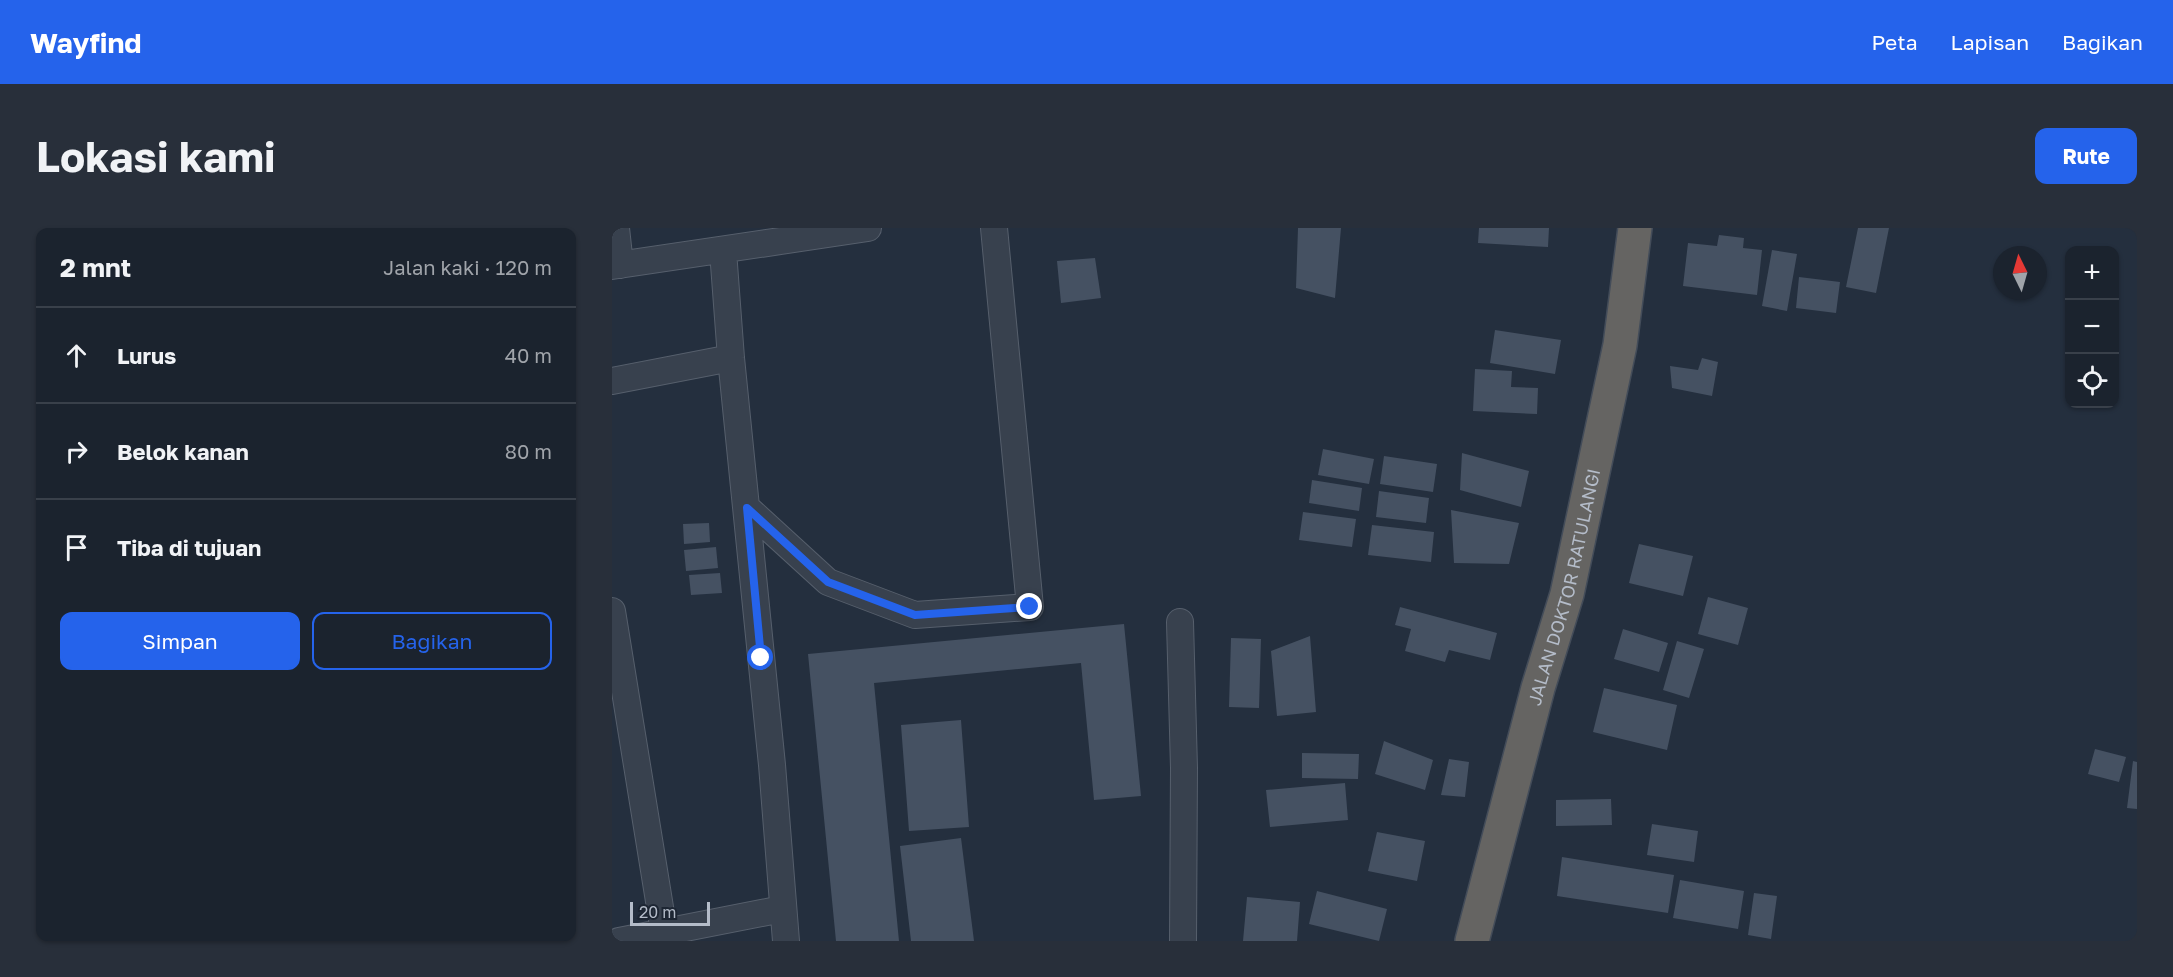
<!DOCTYPE html>
<html lang="id">
<meta charset="utf-8">
<style>
:root{--surface:#1b232e;--page:#282f3a;--text:#f1f3f6;--muted:#a0a4aa;--line:#39404a;--accent:#2563eb}
body{margin:0;font-family:"Golos Text",sans-serif;background:var(--page);color:var(--text)}
.controls{position:absolute;right:18px;top:18px;display:grid;overflow:hidden;border-radius:12px;box-shadow:0 2px 4px #0004}
.controls button{width:54px;height:54px;display:grid;place-items:center;padding:0;border:0;border-bottom:2px solid var(--line);background:var(--surface);color:var(--text);font:30px sans-serif}
.compass{position:absolute;left:1381px;top:18px;width:54px;height:54px;border-radius:50%;background:var(--surface);box-shadow:0 2px 4px #0004;rotate:355deg}
.scale{position:absolute;left:18px;bottom:15px;width:80px;box-sizing:border-box;padding-left:6px;border:3px solid #b4bcc9;border-top:0;font-size:16px;line-height:21px;white-space:nowrap;color:#b4bcc9;-webkit-text-stroke:4px #1d2633;paint-order:stroke}
.stop{position:absolute;width:18px;height:18px;margin:-14px;border:4px solid #2563eb;border-radius:50%;background:#fff}
.stop.end{background:#2563eb;border-color:#fff;box-shadow:0 2px 6px #0008}
.list{margin:0;padding:0;list-style:none}
h2{display:flex;justify-content:space-between;align-items:center;height:78px;margin:0;padding:0 24px;font-size:26px}
h2 small{font-size:20px;font-weight:400;color:var(--muted)}
.list li{display:grid;grid-template-columns:39px 1fr auto;gap:18px;align-items:center;box-sizing:border-box;height:96px;padding:0 24px;border-top:2px solid var(--line)}
.list b{display:block;font-size:22px;white-space:nowrap}
.list em{font-size:20px;font-style:normal;color:var(--muted)}
.actions{display:flex;gap:12px;padding:18px 24px}
.actions a{flex:1;padding:14px 0;border:2px solid var(--accent);border-radius:12px;text-align:center;font-size:21px;color:var(--accent)}
.actions .main{background:var(--accent);color:#fff}
.icon{flex:none;width:33px;height:33px;fill:none;stroke:currentColor;stroke-width:2;stroke-linecap:round;stroke-linejoin:round}
.map{position:relative;flex:none;width:1525px;height:713px;overflow:hidden;border-radius:12px}
header{display:flex;align-items:center;gap:36px;box-sizing:border-box;height:84px;padding:0 30px;background:var(--accent);color:#fff}
header strong{font-size:28px}
nav{display:flex;gap:33px;margin-inline-start:auto;font-size:21px}
.intro{display:flex;align-items:center;justify-content:space-between;box-sizing:border-box;height:144px;padding:0 36px}
h1{margin:0;font-size:42px}
.button{padding:15px 27px;border-radius:12px;background:var(--accent);color:#fff;font-size:21px;font-weight:700}
main{display:flex;gap:36px;padding:0 36px}
aside{flex:1;background:var(--surface);border-radius:12px;box-shadow:0 2px 4px #0004}
.map>svg:first-child{display:block}
.building{fill:#455162}
.lines{fill:none;stroke-linecap:round;stroke-linejoin:round}
.minor-casing{stroke:#565f6c;stroke-width:28}
.trunk-casing{stroke:#434c59;stroke-width:36}
.minor{stroke:#38414e;stroke-width:26}
.trunk{stroke:#656462;stroke-width:33}
.route{stroke:#2563eb;stroke-width:8}
.labels{text-anchor:middle;dominant-baseline:central;stroke-width:6;stroke-linejoin:round;paint-order:stroke}
.street-label{font-size:18px;fill:#b4bcc9;stroke:#1d2633}
</style>
<header>
<strong>Wayfind</strong>
<nav><a>Peta</a><a>Lapisan</a><a>Bagikan</a></nav>
</header>
<div class="intro"><h1>Lokasi kami</h1><a class="button">Rute</a></div>
<main>
<aside>
<h2>2 mnt<small>Jalan kaki · 120 m</small></h2>
<ul class="list">
<li><svg class="icon" aria-label="ahead" viewBox="0 0 24 24"><path d="M12 20V5M6 11l6-6 6 6"/></svg><div><b>Lurus</b></div><em>40 m</em></li>
<li><svg class="icon" aria-label="right" viewBox="0 0 24 24"><path d="M7 20v-9h11M14 6l5 5-5 5"/></svg><div><b>Belok kanan</b></div><em>80 m</em></li>
<li><svg class="icon" aria-label="arrive" viewBox="0 0 24 24"><path d="M6 21V4h12l-3 4 3 4H6"/></svg><div><b>Tiba di tujuan</b></div></li>
</ul>
<div class="actions"><a class="main">Simpan</a><a>Bagikan</a></div>
</aside>
<div class="map">
<svg width="1525" height="713" viewBox="0 0 1525 713">
<rect width="100%" height="100%" fill="#242f3e"/>
<path class="building" d="M686 0H729L723 70 684 60Z
M867 0H937L936 19 866 15Z
M1246 0H1277L1264 65 1234 59Z
M1107 7 1132 10 1131 20 1150 22 1145 67 1071 58 1076 15 1105 18Z
M1160 22 1185 26 1175 83 1150 78Z
M483 30 489 70 449 75 445 33Z
M1187 49 1228 54 1224 85 1184 80Z
M883 102 949 112 943 146 878 135Z
M1090 130 1106 134 1100 168 1060 160 1058 138 1086 142Z
M863 141 900 143 899 159 926 160 925 186 861 183Z
M711 221 762 231 757 256 706 247Z
M850 225 917 243 909 279 848 262Z
M772 228 825 236 821 264 768 256Z
M700 252 750 260 747 283 697 275Z
M767 263 817 270 814 295 764 289Z
M839 282 907 295 897 336 842 335Z
M691 284 744 291 740 319 687 312Z
M97 295 98 314 72 316 71 296Z
M760 297 822 304 819 334 756 327Z
M1027 316 1081 328 1071 368 1017 355Z
M104 319 106 340 74 343 72 322Z
M108 345 110 365 79 367 77 347Z
M1096 369 1136 380 1126 417 1086 406Z
M788 379 885 405 878 432 837 422 833 434 793 423 799 401 783 397Z
M512 396 529 568 482 572 469 435 262 455 287 713H224L196 426Z
M1011 401 1056 415 1047 444 1002 431Z
M698 408 704 484 665 488 659 423Z
M619 410 649 411 647 480 617 479Z
M1065 413 1092 421 1077 470 1051 462Z
M992 460 1065 477 1055 522 981 504Z
M349 492 357 599 297 603 289 497Z
M772 513 821 532 813 562 763 546Z
M1483 521 1514 529 1507 554 1476 546Z
M690 525 747 526 746 551 690 550Z
M837 531 857 534 853 569 829 567Z
M1521 533 1525 534V581L1515 580Z
M733 555 736 592 658 599 654 562Z
M999 571 1000 597 944 598V572Z
M1040 596 1086 603 1082 634 1035 627Z
M765 604 813 613 805 653 756 643Z
M349 610 362 713H299L288 618Z
M950 629 1062 647 1056 685 945 668Z
M1068 652 1132 663 1126 701 1061 690Z
M705 663 775 681 767 713 697 696Z
M1142 665 1165 668 1159 711 1136 707Z
M635 669 688 674 685 713H631Z"/>
<g class="lines">
<g class="minor-casing">
<path id="minor" d="M4 0 8 37
M111 23 119 130 160 537 174 713
M0 38 256 0
M0 153 119 130
M135 280 216 354 303 387 418 379 382 0
M0 383 52 704
M568 394 572 540 571 713
M7 713 170 681"/>
</g>
<g class="trunk-casing">
<g id="trunk">
<path id="s1" d="M860 713 926 460 955 366 1008 117 1023 0"/>
</g>
</g>
<use href="#minor" class="minor"/>
<use href="#trunk" class="trunk"/>
</g>
<g class="lines">
<path class="route" d="M149 430 135 280 216 354 303 387 418 379"/>
</g>
<g class="labels">
<g class="street-label">
<text stroke="none"><textPath href="#s1" startOffset="366">JALAN DOKTOR RATULANGI</textPath></text>
</g>
</g>
</svg>
<div class="controls">
<button>+</button>
<button>−</button>
<button><svg class="icon" aria-label="locate" viewBox="0 0 24 24"><circle cx="12" cy="12" r="6"/><path d="M12 2v4M12 18v4M2 12h4M18 12h4"/></svg></button>
</div>
<svg class="compass" viewBox="-18 -18 36 36"><path d="M0-13l5 13h-10z" fill="#e53935"/><path d="M0 13l5-13h-10z" fill="#a0a4aa"/></svg>
<div class="scale">20 m</div>
<div class="stop" style="left:149px;top:430px"></div>
<div class="stop end" style="left:418px;top:379px"></div>
</div>
</main>
